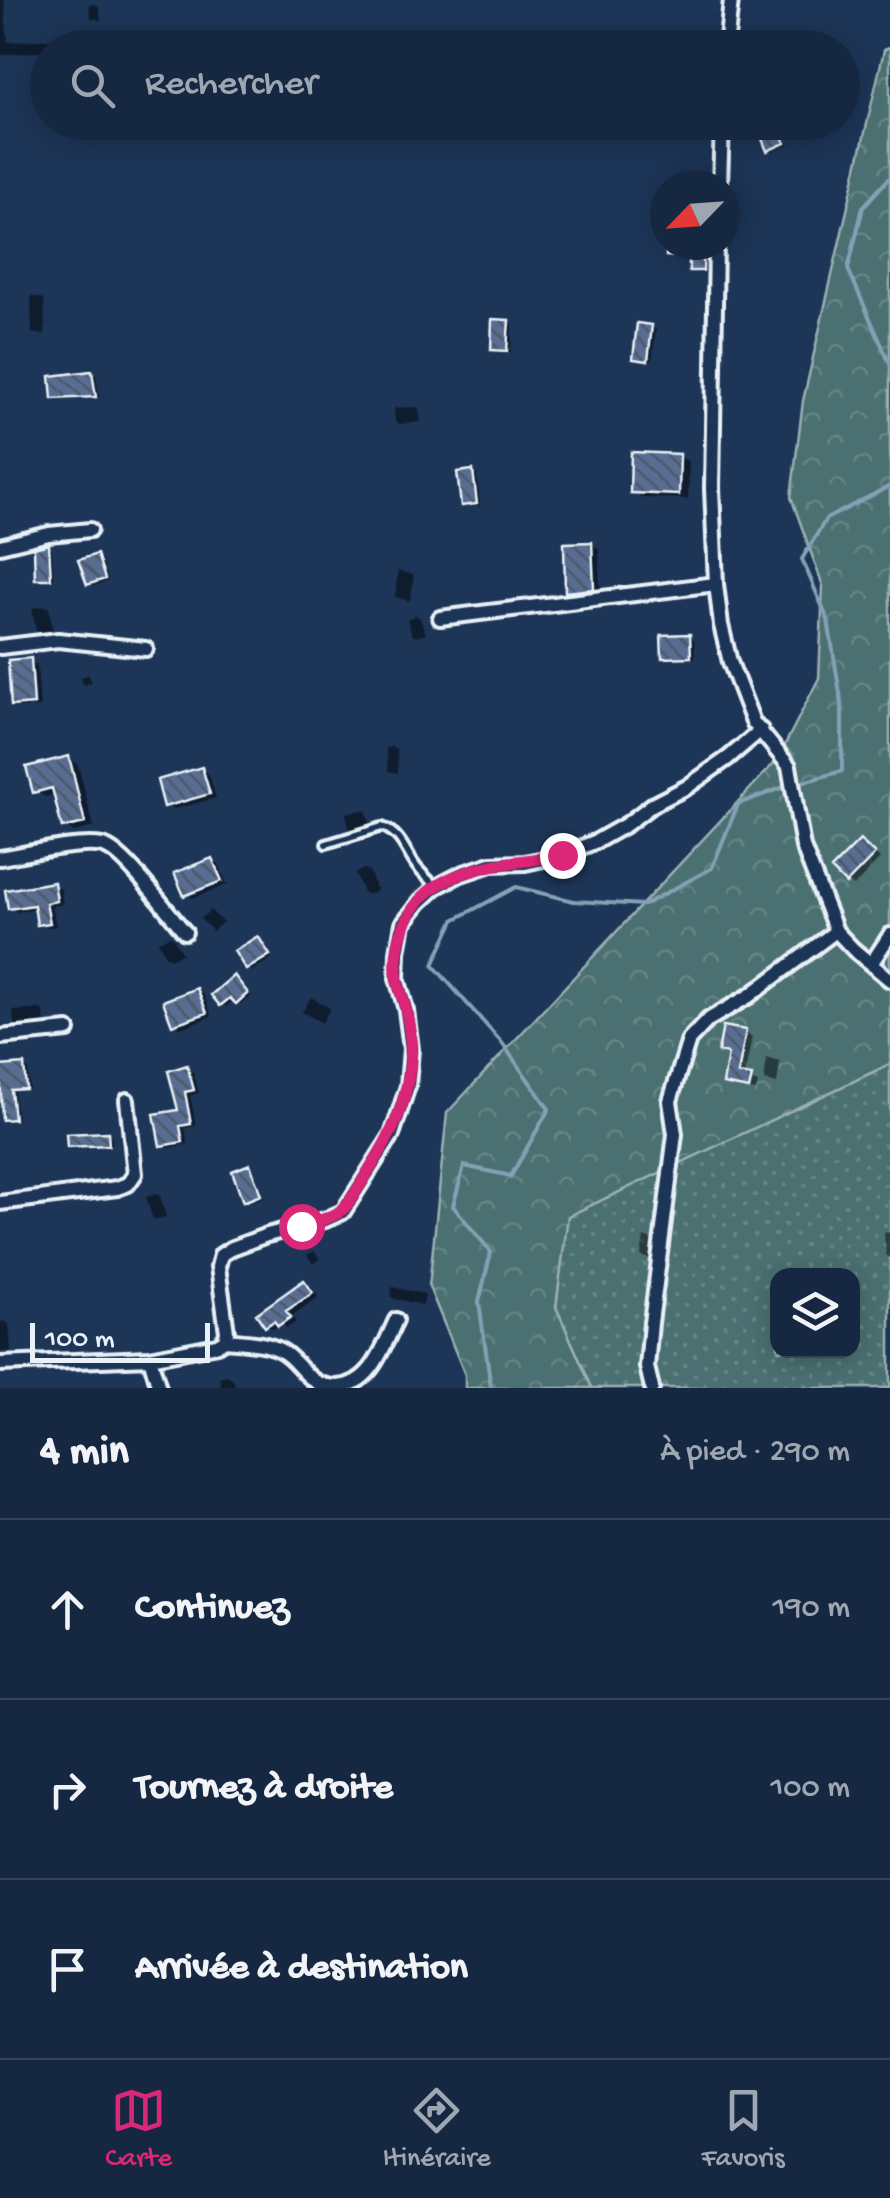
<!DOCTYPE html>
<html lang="fr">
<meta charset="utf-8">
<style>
:root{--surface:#162841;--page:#1f3048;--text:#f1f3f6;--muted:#9ea6b1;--line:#35445a;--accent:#db2777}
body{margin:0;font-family:"Gochi Hand",sans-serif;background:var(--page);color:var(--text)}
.controls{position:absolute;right:30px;bottom:30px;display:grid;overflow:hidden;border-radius:20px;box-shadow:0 5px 25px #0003}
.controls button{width:90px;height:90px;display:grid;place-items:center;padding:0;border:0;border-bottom:2px solid var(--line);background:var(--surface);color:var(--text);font:50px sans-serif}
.compass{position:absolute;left:650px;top:170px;width:90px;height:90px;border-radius:50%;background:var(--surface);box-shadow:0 5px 25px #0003;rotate:245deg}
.scale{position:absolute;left:30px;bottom:25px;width:180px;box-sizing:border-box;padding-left:10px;border:5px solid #e8f1f8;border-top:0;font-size:28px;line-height:35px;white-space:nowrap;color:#e8f1f8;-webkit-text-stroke:8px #1d3557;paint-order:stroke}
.stop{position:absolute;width:30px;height:30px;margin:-22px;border:8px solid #db2777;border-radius:50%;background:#fff}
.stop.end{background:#db2777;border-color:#fff;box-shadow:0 2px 10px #0008}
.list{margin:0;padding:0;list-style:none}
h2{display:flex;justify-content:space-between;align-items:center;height:130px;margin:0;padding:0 40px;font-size:42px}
h2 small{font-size:32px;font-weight:400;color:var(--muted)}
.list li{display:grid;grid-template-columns:65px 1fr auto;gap:30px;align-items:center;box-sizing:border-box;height:180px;padding:0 40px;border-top:2px solid var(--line)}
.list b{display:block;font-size:38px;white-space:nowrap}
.list em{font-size:32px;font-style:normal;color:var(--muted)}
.icon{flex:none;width:55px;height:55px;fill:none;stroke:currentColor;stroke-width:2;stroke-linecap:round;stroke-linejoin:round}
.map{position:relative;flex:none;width:890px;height:1388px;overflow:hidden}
.search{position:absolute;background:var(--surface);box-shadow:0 5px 25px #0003;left:30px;right:30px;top:30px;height:110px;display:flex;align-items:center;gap:25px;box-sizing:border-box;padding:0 35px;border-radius:55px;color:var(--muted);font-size:38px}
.sheet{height:670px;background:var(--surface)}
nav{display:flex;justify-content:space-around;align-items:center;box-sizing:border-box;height:140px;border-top:2px solid var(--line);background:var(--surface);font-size:28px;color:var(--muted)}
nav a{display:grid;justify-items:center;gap:5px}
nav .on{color:var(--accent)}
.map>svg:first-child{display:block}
.grass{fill:url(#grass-dots);stroke:#9ab0b4;stroke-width:2.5;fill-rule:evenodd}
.forest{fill:url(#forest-crowns);stroke:#9ab0b4;stroke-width:2.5}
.shadow{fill:#0007}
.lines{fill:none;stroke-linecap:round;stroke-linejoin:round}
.stream{stroke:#84a1b5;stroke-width:4}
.building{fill:url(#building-back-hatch);stroke:#e8f1f8;stroke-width:2.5}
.lane-casing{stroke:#e8f1f8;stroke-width:14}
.street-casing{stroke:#e8f1f8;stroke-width:20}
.lane{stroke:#1d3557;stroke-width:6}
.street{stroke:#1d3557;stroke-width:12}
.route{stroke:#db2777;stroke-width:12}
</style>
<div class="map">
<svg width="890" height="1388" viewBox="0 0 890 1388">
<defs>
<pattern id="grass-dots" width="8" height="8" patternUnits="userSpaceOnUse" patternTransform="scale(2.5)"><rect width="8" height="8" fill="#4c6f71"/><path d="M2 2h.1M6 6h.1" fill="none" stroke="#668486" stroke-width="1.8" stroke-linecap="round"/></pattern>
<pattern id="forest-crowns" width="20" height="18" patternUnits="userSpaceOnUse" patternTransform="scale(2.5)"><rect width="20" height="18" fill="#4c6f71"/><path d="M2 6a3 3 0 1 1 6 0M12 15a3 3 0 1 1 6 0" fill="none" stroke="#668486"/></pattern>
<pattern id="building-back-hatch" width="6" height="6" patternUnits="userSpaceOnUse" patternTransform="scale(2.5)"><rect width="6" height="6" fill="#586d91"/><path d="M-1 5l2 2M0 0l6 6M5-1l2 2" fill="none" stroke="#4e596a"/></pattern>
</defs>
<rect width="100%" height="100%" fill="#1d3557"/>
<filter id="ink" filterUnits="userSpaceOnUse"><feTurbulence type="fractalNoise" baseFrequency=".01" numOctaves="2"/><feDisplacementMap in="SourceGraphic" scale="20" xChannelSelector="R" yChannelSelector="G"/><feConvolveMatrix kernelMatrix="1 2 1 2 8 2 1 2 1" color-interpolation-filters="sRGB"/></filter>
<g filter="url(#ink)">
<path class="grass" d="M890 1064V1388H592L556 1307 567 1216ZM778 1276H852V1350H778Z"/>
<path class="forest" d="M890 47V1064L568 1216 556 1307 592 1388H465V1375L429 1287 447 1113 777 760 819 678 823 586 791 497 803 401 884 50Z"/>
<path class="shadow" d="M0 0H4L8 42 48 39 57 45V48H48V51L0 55Z
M95 4 99 7 101 20 91 18 89 5Z
M767 122H778L788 145 773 151 769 149Z
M669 245 704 246 711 250 710 274 698 273 691 269V259H675L668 255Z
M31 296 44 299 45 335 32 333Z
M508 322 512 325 511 352 498 351 493 349Z
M652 328 656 330 652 361 639 360Z
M92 374 96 376 99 398 58 400 54 398Z
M415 407 419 409 420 422 399 424 395 422 394 408Z
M679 456 689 462 688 499 643 498 633 492Z
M473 472 477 475 480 506 467 507 463 505Z
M592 545 599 549 600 592 575 594 568 590Z
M49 547 52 549 54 580H42L38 578Z
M96 556 101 559 108 581 94 586 89 584Z
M398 571 414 575 410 601 395 597Z
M45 606 49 608 53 632 40 634 36 631 32 608Z
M416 615 420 618 426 634 416 637 412 635 407 619Z
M690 637 694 639 695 658 669 659 665 656Z
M30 661 37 665 40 707 20 708 13 704Z
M88 674 92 682 84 685 80 678Z
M392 747 397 750 398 773 388 771 386 748Z
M69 759 78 765 94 827 74 832 64 827 56 794 45 797 35 791Z
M202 770 209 774 216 798 174 809 167 805Z
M363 810 367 812 370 826 353 831 349 829 346 813Z
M868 847 880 859 854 886 847 882Z
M212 860 219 864 227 885 193 898 186 894Z
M364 869 369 871 377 891 367 895 363 892 355 873Z
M54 885 61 889 63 904 52 906 56 926 46 927 39 923 37 908 17 912 10 908Z
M210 910 223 922 213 931 200 919Z
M170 936 174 938 182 954 170 959 166 957 158 941Z
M258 939 262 941 272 958 252 971 248 968Z
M238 981 251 996 241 1004 235 999 226 1007 222 1004Z
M197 991 204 995 212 1016 181 1028 174 1024Z
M311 997 330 1008 322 1023 302 1012Z
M40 1009 44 1012 45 1024 18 1027 14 1024 13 1011Z
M745 1033 752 1037 744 1078 758 1083 756 1091 732 1087 725 1083 728 1055 721 1051Z
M767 1058 780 1062 777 1084 764 1080Z
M24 1067 28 1069 29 1090 14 1091 17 1120 9 1121 4 1118 0 1068Z
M187 1068 193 1072 199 1093 190 1095 196 1126 185 1128 188 1144 168 1148 162 1145 182 1112Z
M108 1135 112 1137V1146L73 1148 69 1146Z
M250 1167 254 1170 264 1197 250 1202 245 1200Z
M156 1194 160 1196 166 1217 156 1220 152 1217 146 1197Z
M884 1232H890V1258L886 1256Z
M644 1237 655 1241 653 1260 641 1256Z
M314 1251 320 1259 313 1264 307 1255Z
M304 1283 311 1287 318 1297 292 1316 296 1322 287 1328 281 1324 274 1329 267 1325Z
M392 1287 421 1293 425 1296 423 1305 395 1299 391 1297Z
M5 1321 9 1324 11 1351 0 1352V1322Z
M226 1375 233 1380 236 1388H222L219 1378Z"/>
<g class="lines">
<path class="stream" d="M890 177 863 207 848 269 890 364
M796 784 842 771V706L828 620 802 559 826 519 890 486
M491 1388 479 1302 491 1252 453 1206 464 1166 511 1176 549 1109 502 1043 433 965 454 920 516 887 574 901 644 905 712 868 738 804 787 786"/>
</g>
<path class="building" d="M755 122H776L785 143 767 151Z
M666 245H704L703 271H689V257L666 256Z
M492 319 509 320 507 351 491 350Z
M637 323 652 325 648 361 633 359Z
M92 371 96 397 52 399 50 376Z
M631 452 680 454 679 495 630 493Z
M473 470 477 504 461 506 457 472Z
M592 542 594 589 565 592 564 543Z
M49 544 51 579H35L34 548Z
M97 554 105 579 87 585 78 560Z
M690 634 691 657 662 658 661 635Z
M31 658 34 704 11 706 8 660Z
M69 756 85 823 62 828 52 788 33 793 26 767Z
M202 767 210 794 164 807 157 780Z
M860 840 875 854 846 884 831 869Z
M212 858 222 881 184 896 174 873Z
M54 882 57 901 46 903 50 923 37 925 34 905 8 909 5 890Z
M258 936 270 955 246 970 234 951Z
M234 975 248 993 236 1004 230 998 220 1006 211 995Z
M197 988 207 1013 172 1025 163 1001Z
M723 1026 746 1030 738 1074 752 1076 749 1089 723 1084 728 1054 718 1052Z
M24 1064 26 1089 11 1090 14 1119 2 1120 0 1066Z
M187 1065 194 1090 185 1092 191 1124 180 1126 183 1142 160 1146 154 1114 178 1110 168 1071Z
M108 1132 109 1145 67 1147 66 1134Z
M250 1164 261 1195 243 1202 232 1171Z
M304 1280 313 1293 286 1311 291 1317 278 1326 274 1321 265 1327 256 1314Z"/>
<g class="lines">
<g class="lane-casing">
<path id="lane" d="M326 844 382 827C401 833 405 851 416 866 421 873 429 879 435 886"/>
</g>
<g class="street-casing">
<path id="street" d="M726 48 731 0
M720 185 722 122
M716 245 712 488 716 584 721 625 730 662 753 722 789 766 803 847 836 931 853 949 890 980
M0 546 49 534 90 530
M440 618 716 584
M0 647 58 640 146 649
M0 858C26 854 79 841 103 846 124 851 168 913 185 932
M871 964 890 935
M0 1037 68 1030
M0 1203 117 1188 128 1184 135 1174 127 1100
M225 1340C243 1342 264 1342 280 1350 294 1357 302 1373 315 1381 322 1386 329 1387 337 1387 372 1385 383 1347 396 1320
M150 1358 217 1345 225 1340 227 1332 218 1267 221 1255 232 1248 267 1235 325 1220 343 1212 392 1135 408 1086 411 1049 406 1010 397 978 398 952 403 923 420 902 436 887 461 874 491 864 525 863 562 855 597 841 627 824 652 805 687 787 728 758 761 730
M0 1364 150 1358 159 1388
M652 1388 647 1367 651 1323 675 1134 670 1101 689 1040 708 1020 749 996 836 931"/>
</g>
<use href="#lane" class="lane"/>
<use href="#street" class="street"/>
</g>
</g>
<g class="lines" filter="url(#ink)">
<path class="route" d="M301 1226C347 1215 344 1210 368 1172 393 1133 409 1100 411 1052 411 1038 409 1021 405 1007 403 997 398 987 397 978 393 943 407 904 438 885 476 862 520 863 562 855"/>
</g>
</svg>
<div class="controls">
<button><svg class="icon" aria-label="layers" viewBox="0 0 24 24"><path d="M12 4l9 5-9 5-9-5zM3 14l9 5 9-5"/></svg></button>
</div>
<svg class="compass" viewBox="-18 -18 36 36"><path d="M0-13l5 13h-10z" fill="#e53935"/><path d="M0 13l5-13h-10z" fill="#9ea6b1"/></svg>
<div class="scale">100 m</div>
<div class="stop" style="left:301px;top:1226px"></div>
<div class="stop end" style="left:562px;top:855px"></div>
<div class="search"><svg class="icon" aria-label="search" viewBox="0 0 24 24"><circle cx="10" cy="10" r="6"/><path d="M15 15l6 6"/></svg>Rechercher</div>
</div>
<section class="sheet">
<h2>4 min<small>À pied · 290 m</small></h2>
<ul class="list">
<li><svg class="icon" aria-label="ahead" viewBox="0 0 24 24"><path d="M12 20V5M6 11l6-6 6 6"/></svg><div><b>Continuez</b></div><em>190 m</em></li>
<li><svg class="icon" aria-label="right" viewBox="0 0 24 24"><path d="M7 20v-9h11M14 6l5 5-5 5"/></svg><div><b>Tournez à droite</b></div><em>100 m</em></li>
<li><svg class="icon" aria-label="arrive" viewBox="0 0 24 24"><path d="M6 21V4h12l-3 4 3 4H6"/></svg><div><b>Arrivée à destination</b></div></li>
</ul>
</section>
<nav>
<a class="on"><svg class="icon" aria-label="map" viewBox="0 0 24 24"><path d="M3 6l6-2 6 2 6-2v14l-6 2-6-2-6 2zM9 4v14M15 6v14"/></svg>Carte</a>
<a><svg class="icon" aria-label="directions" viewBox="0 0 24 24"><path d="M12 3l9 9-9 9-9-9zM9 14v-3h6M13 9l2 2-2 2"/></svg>Itinéraire</a>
<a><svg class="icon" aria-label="saved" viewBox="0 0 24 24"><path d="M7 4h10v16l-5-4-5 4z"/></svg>Favoris</a>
</nav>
